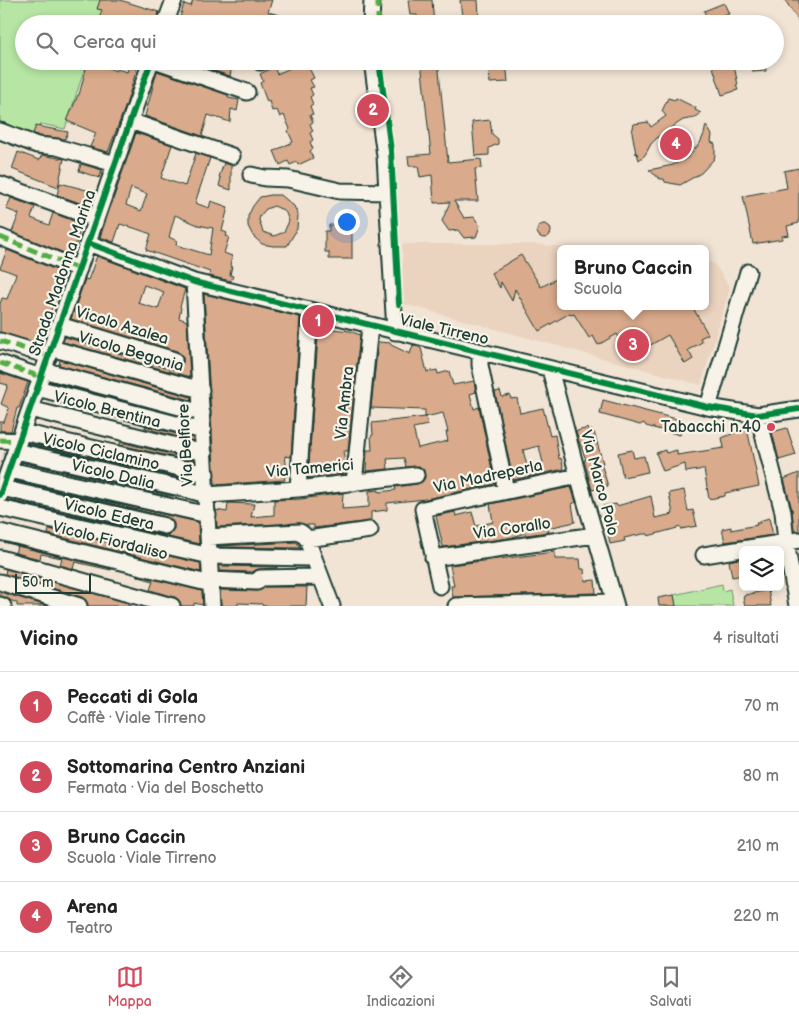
<!DOCTYPE html>
<html lang="it">
<meta charset="utf-8">
<style>
:root{--surface:#fff;--page:#f2f2f2;--text:#222;--muted:#767676;--line:#e0e0e0;--accent:#d1495b}
body{margin:0;font-family:"Balsamiq Sans",sans-serif;background:var(--page);color:var(--text)}
.controls{position:absolute;right:15px;bottom:15px;display:grid;overflow:hidden;border-radius:8px;box-shadow:0 2px 8px #0003}
.controls button{width:45px;height:45px;display:grid;place-items:center;padding:0;border:0;border-bottom:1px solid var(--line);background:var(--surface);color:var(--text);font:25px sans-serif}
.scale{position:absolute;left:15px;bottom:12px;width:76px;box-sizing:border-box;padding-left:5px;border:2px solid #1f3d34;border-top:0;font-size:14px;line-height:18px;white-space:nowrap;color:#1f3d34;-webkit-text-stroke:4px #f7f3e8;paint-order:stroke}
.you{position:absolute;left:346px;top:221px;width:18px;height:18px;margin:-12px;border:4px solid #fff;border-radius:50%;background:#1a73e8;box-shadow:0 0 0 8px #1a73e833}
.badge{display:grid;place-items:center;width:32px;height:32px;border-radius:50%;background:var(--accent);color:#fff;font-size:16px;font-weight:700}
.pin{position:absolute;translate:-50% -50%;border:2px solid #fff;box-shadow:0 1px 5px #0006}
.popup{position:absolute;left:557px;top:245px;width:152px;height:65px;box-sizing:border-box;display:grid;place-content:center;border-radius:8px;background:var(--surface);filter:drop-shadow(0 1px 4px #0005);font-size:16px;white-space:nowrap;color:var(--muted)}
.popup b{font-size:19px;color:var(--text)}
.popup::after{content:'';position:absolute;left:50%;top:100%;margin-left:-10px;border:10px solid transparent;border-top-color:var(--surface)}
.list{margin:0;padding:0;list-style:none}
h2{display:flex;justify-content:space-between;align-items:center;height:65px;margin:0;padding:0 20px;font-size:21px}
h2 small{font-size:16px;font-weight:400;color:var(--muted)}
.list li{display:grid;grid-template-columns:32px 1fr auto;gap:15px;align-items:center;box-sizing:border-box;height:70px;padding:0 20px;border-top:1px solid var(--line)}
.list b{display:block;font-size:19px;white-space:nowrap}
.list p{margin:0;font-size:16px;white-space:nowrap;color:var(--muted)}
.list em{font-size:16px;font-style:normal;color:var(--muted)}
.icon{flex:none;width:28px;height:28px;fill:none;stroke:currentColor;stroke-width:2;stroke-linecap:round;stroke-linejoin:round}
.map{position:relative;flex:none;width:799px;height:606px;overflow:hidden}
.search{position:absolute;background:var(--surface);box-shadow:0 2px 8px #0003;left:15px;right:15px;top:15px;height:55px;display:flex;align-items:center;gap:12px;box-sizing:border-box;padding:0 18px;border-radius:28px;color:var(--muted);font-size:19px}
.sheet{height:345px;background:var(--surface)}
nav{display:flex;justify-content:space-around;align-items:center;box-sizing:border-box;height:70px;border-top:1px solid var(--line);background:var(--surface);font-size:14px;color:var(--muted)}
nav a{display:grid;justify-items:center;gap:2px}
nav .on{color:var(--accent)}
.map>svg:first-child{display:block}
.built{fill:#ead3bf}
.green{fill:#b7e6a4;stroke:#6b926c}
.building{fill:#d9aa8b;stroke:#1f3d34;fill-rule:evenodd}
.lines{fill:none;stroke-linecap:round;stroke-linejoin:round}
.minor-casing{stroke:#1f3d34;stroke-width:19}
.minor{stroke:#f7f3e8;stroke-width:15}
.quiet{stroke:#52ad45;stroke-width:5;stroke-dasharray:10 5;stroke-linecap:butt}
.cycleway-casing{stroke:#f7f3e8;stroke-width:9}
.cycleway{stroke:#00873e;stroke-width:6}
.poi-dot{fill:#d1495b;stroke:#f7f3e8;stroke-width:2}
.labels{text-anchor:middle;dominant-baseline:central;stroke-width:4.5;stroke-linejoin:round;paint-order:stroke}
.street-label{font-size:16px;fill:#1f3d34;stroke:#f7f3e8}
.poi-label{font-size:16px;fill:#1f3d34;stroke:#f7f3e8;text-anchor:end}
</style>
<div class="map">
<svg width="799" height="606" viewBox="0 0 799 606">
<rect width="100%" height="100%" fill="#f1e4d5"/>
<filter id="ink" filterUnits="userSpaceOnUse"><feTurbulence type="fractalNoise" baseFrequency=".02" numOctaves="2"/><feDisplacementMap in="SourceGraphic" scale="10" xChannelSelector="R" yChannelSelector="G"/><feConvolveMatrix kernelMatrix="1 2 1 2 8 2 1 2 1" color-interpolation-filters="sRGB"/></filter>
<g filter="url(#ink)">
<path class="built" d="M402 244H533L581 249H560V306H706V262L714 263 730 288 701 385 404 304Z"/>
<path class="green" d="M0 0H106L99 24H24V61H87L65 129 41 124 33 142 0 129Z
M722 584 723 591 730 589 733 606H676L674 595Z"/>
<path class="building" d="M100 0H120L159 12 155 24H103L98 22 102 10 97 9Z
M193 0H272L268 12 302 21V24H178L184 4 191 6Z
M408 0H432L434 24H417V15H410Z
M460 0H478L479 16 462 17Z
M785 0H799V22Z
M724 3 729 14 708 22 704 11Z
M88 61H99L98 64 116 71 117 69 127 72 129 66 137 68 126 105 108 152 90 147 96 133 67 121 78 95H79Z
M210 61H233L230 76 208 69Z
M421 61H438L448 162 481 159 482 168 475 169 478 201H454L464 218 474 217 480 226 476 237 464 238 458 230 449 231 442 221 450 202 434 203 432 175 420 177 418 166H409L408 156 431 154Z
M488 61H506L508 82 490 83Z
M711 61H733L738 85H736L738 90 722 95Z
M753 61H765L766 71 753 72Z
M299 64 300 67 307 64 314 78 310 80 314 87 310 88 313 95 310 97 313 104 310 106 313 114 310 115 313 122 310 124 313 131 310 133 313 140 310 142 313 149 310 151 313 158 298 165 297 162 290 165 288 161 280 165 274 151 293 142 288 131 290 129 284 115 280 117 277 110 272 111 269 101 267 102 260 83 263 81 260 74 274 67 277 74Z
M157 71 228 95V98L239 100 237 111 231 109 230 122 208 115 202 136 145 116Z
M668 98 675 100 676 98 696 108 695 110 701 113 695 118 683 120 660 135 651 144 645 155 639 160 637 153 636 154 632 132 634 124 648 122 651 127 666 116 662 111Z
M490 120 492 134 498 139V144L489 148V155L475 156 472 122Z
M706 125 712 135 711 142 715 144V155L714 159 701 173 680 185 665 182 664 179H660L649 170 673 165 688 157 700 143 704 134Z
M36 126 68 132 65 139 39 136 33 133Z
M136 133 172 145 161 178 185 186 196 153 210 158 195 203 209 208 211 201 228 207 222 231 227 233 226 236 229 237 224 253 232 256 230 265 232 266 230 275 233 276 231 281 209 276 210 272 146 250 151 234 134 228 120 224 114 242 100 237ZM131 188 147 194 141 211 126 205ZM175 215 198 225 213 228 209 255 176 245 177 241 169 237Z
M18 152 39 160 42 155 64 159 58 187 12 169Z
M224 163 231 165V190L219 186 221 178 219 177Z
M81 164 102 170 99 178 79 171Z
M799 168V223L787 226 789 235 782 236V239L753 244 743 196 787 188 784 171Z
M60 183 94 192 89 206 57 195Z
M271 195H281L294 206 298 215 297 229 287 246H273L262 244 253 236 248 226V216L253 206 260 197ZM274 206 283 210 286 213 289 221 284 232 274 236 263 232 259 220 260 216 266 209Z
M11 198 35 207 31 218 49 225 53 213 82 224 72 256 12 232 19 214 6 209Z
M537 231a7 7 0 1 1 14 0a7 7 0 1 1-14 0Z
M329 225H352V259H329V252H325V231H329Z
M7 250 66 274 53 304 40 344 0 332V304L2 298 7 299 16 274 0 268Z
M521 255 541 287 560 277V306H692L708 334 700 338 702 342 688 350 693 359 685 364 668 335 640 351 637 348 628 353 617 334 598 345 593 336 589 338 574 314 572 315 570 313 539 331 515 289 512 301 501 282 500 288 491 273Z
M97 256 185 289 180 307 181 308 179 318 187 321 190 377 63 342 65 337 171 369H177L183 363V357L177 351 71 319 85 279 88 280ZM144 285 164 292 158 309 138 303Z
M204 294 300 317 291 457 285 456 288 476H284L285 480 215 485Z
M319 322 333 325 332 329 350 331 360 335 348 451H343L346 467V474L308 478Z
M378 342 391 343V345L410 354 413 345 421 348 427 372 437 370 438 374 449 371 453 385 474 381 476 392 470 394 474 409 479 407 495 484 426 499 387 503V510L371 512V521L314 528V525H307L299 523 217 527 216 510 227 512 228 503 254 504 251 517 274 515V500L301 499 343 493 342 509 369 507V491L379 490V492L396 490 395 487 417 484 422 482 425 478 424 470 419 466 406 467 404 458 387 459 388 469 366 471 367 450H372L371 436 373 435 372 423 426 417 428 425 413 428 418 448 448 441 446 432H448L443 413 425 417V410L371 408Z
M60 360 191 397V400L59 365Z
M0 373 28 382 19 408H17L11 431H0V422H4L9 408 1 404 8 385 0 383Z
M500 391 502 397 510 395 511 399 517 398 520 413 543 408 550 436 555 435 559 459 561 458 564 469 513 480 495 392ZM539 446 543 463 527 466 523 450Z
M603 400 684 421 680 435 646 426 644 423 640 425 600 414Z
M746 423 759 486 725 493V496L709 499 704 469 686 472 685 464 663 471 656 453 665 450 666 453 677 450V455L724 448 722 438 739 431Z
M145 426 193 438V441L145 428Z
M588 428 589 431 592 430 594 432 603 463H601L608 486 592 490 584 460H586L576 433 577 431Z
M787 428 796 455 779 460 772 432Z
M120 442 195 460V462L120 445Z
M28 443 196 481V482L28 444Z
M632 450 634 458 644 456 648 472 623 477 618 453Z
M21 462 174 496H168Z
M799 473V531H794L792 510 784 479Z
M15 481 198 522 199 544 8 500 163 535H168L174 529V523L167 517Z
M571 487 576 502 572 504 575 522 548 528 549 532 526 535 525 533 510 538 443 547 436 516 455 512 456 516 472 512 476 526 493 522 490 504Z
M684 490 688 511 693 510 697 526 681 529V527L648 536V534H643L624 538 625 541 610 544 603 506 616 504 617 506 651 496 655 518 673 514 669 493Z
M769 518 773 535 725 542 722 529 731 527V530L757 525 756 523H760L759 521Z
M49 529 200 563 201 572 48 534Z
M297 542 300 548 218 547V546Z
M17 546 112 569 111 570 75 562 73 569 60 565 62 558 41 554 40 559 15 553Z
M555 552V559H580L581 569H584L585 581 595 580 596 593 453 597 451 586H454L450 565Z
M743 558V575L732 577 729 561Z
M219 566 277 567V568L259 569 252 572 221 571Z
M6 569 132 604 131 606H88L86 600 82 597 5 574Z
M136 575 202 591 203 605 194 603V606H181L179 600 175 597 150 590 153 581 136 576Z
M265 587H307L306 606H263L262 604 238 603V606H221L220 590 257 591Z
M768 590 771 606H745L743 597 745 596V595Z
M0 592 47 606H17V603L0 596Z
M674 595 676 606H659L658 598Z"/>
<g class="lines">
<g class="minor-casing">
<path id="minor" d="M165 24 174 0
M371 24 372 0
M157 61 247 92
M372 61 385 156 395 332
M260 62 263 61
M130 121 232 156
M0 131 37 145 57 147 115 164
M251 175 265 178 288 179 340 191 387 192
M0 184 96 219
M0 237 79 269
M88 243 194 282 708 407 758 415 799 409
M194 282 212 606
M59 325 174 360
M0 341 49 356
M51 348 201 390
M480 352V365L506 491
M0 363 41 377
M550 369 578 476 616 606
M43 370 202 413
M37 388 203 431
M708 407 748 272
M30 409 204 453
M758 415 783 512 786 542 797 606
M22 432 206 474
M0 440 19 441
M16 451 185 489 207 495 298 489 416 475
M10 470 208 515
M354 483 370 326
M2 488 165 526
M298 489 310 311
M0 495 151 61
M0 508 210 556 309 558
M0 532 211 584
M208 537 300 532 303 534 307 539 370 530
M309 545 332 606
M704 555 799 540
M0 558 172 606
M433 558 595 535
M211 580 257 582 260 578 316 577
M0 582 79 606
M440 586 423 509 578 476
M0 605 3 606
M456 606 615 602"/>
</g>
<use href="#minor" class="minor"/>
<path class="quiet" d="M378 24V0
M0 237 79 269
M0 341 49 356
M0 363 41 377
M0 440 19 441"/>
<g class="cycleway-casing">
<path id="cycleway" d="M379 61 391 151 399 304
M88 243 194 282 708 407 758 415 799 409
M0 495 151 61"/>
</g>
<use href="#cycleway" class="cycleway"/>
</g>
</g>
<circle class="poi-dot" cx="771" cy="427" r="5"/>
<g class="labels">
<g class="street-label">
<text transform="translate(63 273) rotate(-71)">Strada Madonna Marina</text>
<text transform="translate(122 326) rotate(17)">Vicolo Azalea</text>
<text transform="translate(444 330) rotate(13)">Viale Tirreno</text>
<text transform="translate(131 352) rotate(16)">Vicolo Begonia</text>
<text transform="translate(345 403) rotate(-84)">Via Ambra</text>
<text transform="translate(107 410) rotate(14)">Vicolo Brentina</text>
<text transform="translate(186 445) rotate(-93)">Via Belfiore</text>
<text transform="translate(101 452) rotate(13)">Vicolo Ciclamino</text>
<text transform="translate(310 469) rotate(-5)">Via Tamerici</text>
<text transform="translate(113 475) rotate(13)">Vicolo Dalia</text>
<text transform="translate(488 477) rotate(-12)">Via Madreperla</text>
<text transform="translate(599 483) rotate(75)">Via Marco Polo</text>
<text transform="translate(109 515) rotate(13)">Vicolo Edera</text>
<text transform="translate(512 529) rotate(-8)">Via Corallo</text>
<text transform="translate(110 541) rotate(14)">Vicolo Fiordaliso</text>
</g>
<g class="poi-label">
<text x="761" y="427">Tabacchi n.40</text>
</g>
</g>
</svg>
<div class="controls">
<button><svg class="icon" aria-label="layers" viewBox="0 0 24 24"><path d="M12 4l9 5-9 5-9-5zM3 14l9 5 9-5"/></svg></button>
</div>
<div class="scale">50 m</div>
<div class="you"></div>
<div class="pin badge" style="left:318px;top:321px">1</div>
<div class="pin badge" style="left:373px;top:110px">2</div>
<div class="pin badge" style="left:633px;top:345px">3</div>
<div class="popup"><b>Bruno Caccin</b>Scuola</div>
<div class="pin badge" style="left:676px;top:144px">4</div>
<div class="search"><svg class="icon" aria-label="search" viewBox="0 0 24 24"><circle cx="10" cy="10" r="6"/><path d="M15 15l6 6"/></svg>Cerca qui</div>
</div>
<section class="sheet">
<h2>Vicino<small>4 risultati</small></h2>
<ul class="list">
<li><span class="badge">1</span><div><b>Peccati di Gola</b><p>Caffè · Viale Tirreno</p></div><em>70 m</em></li>
<li><span class="badge">2</span><div><b>Sottomarina Centro Anziani</b><p>Fermata · Via del Boschetto</p></div><em>80 m</em></li>
<li><span class="badge">3</span><div><b>Bruno Caccin</b><p>Scuola · Viale Tirreno</p></div><em>210 m</em></li>
<li><span class="badge">4</span><div><b>Arena</b><p>Teatro</p></div><em>220 m</em></li>
</ul>
</section>
<nav>
<a class="on"><svg class="icon" aria-label="map" viewBox="0 0 24 24"><path d="M3 6l6-2 6 2 6-2v14l-6 2-6-2-6 2zM9 4v14M15 6v14"/></svg>Mappa</a>
<a><svg class="icon" aria-label="directions" viewBox="0 0 24 24"><path d="M12 3l9 9-9 9-9-9zM9 14v-3h6M13 9l2 2-2 2"/></svg>Indicazioni</a>
<a><svg class="icon" aria-label="saved" viewBox="0 0 24 24"><path d="M7 4h10v16l-5-4-5 4z"/></svg>Salvati</a>
</nav>
